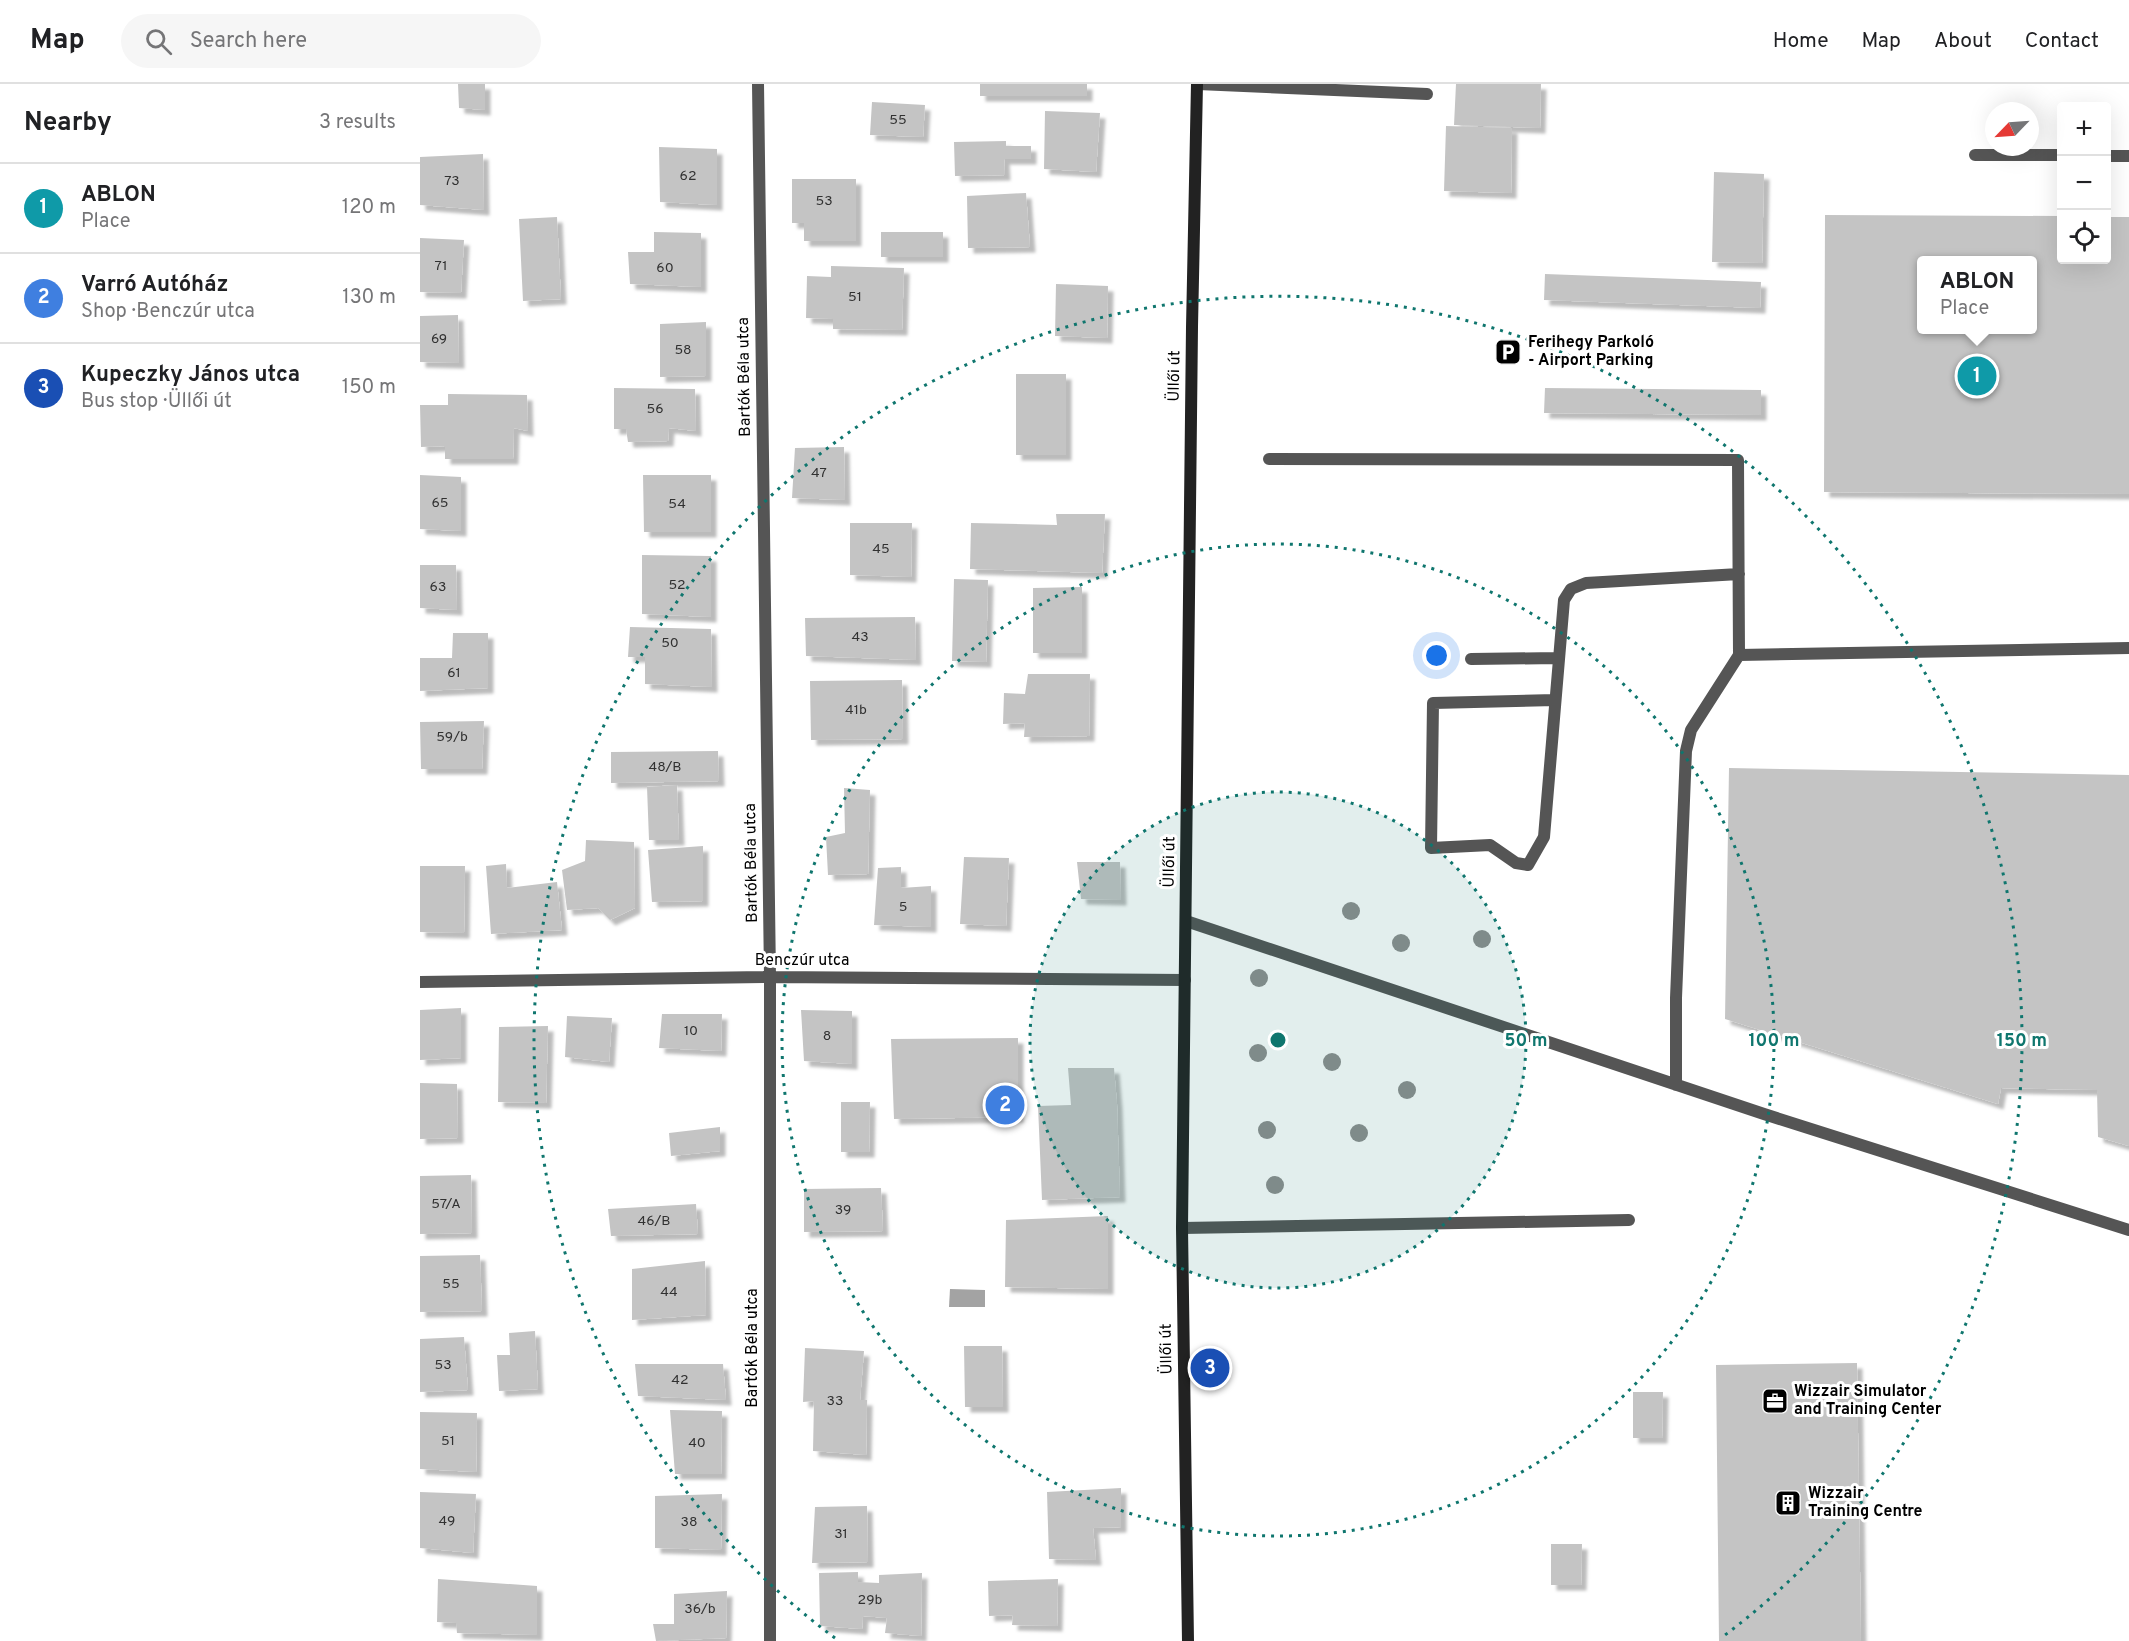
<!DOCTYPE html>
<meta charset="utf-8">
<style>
:root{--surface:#fff;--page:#f6f6f6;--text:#202124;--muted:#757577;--line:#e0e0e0;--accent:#000}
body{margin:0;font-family:Overpass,sans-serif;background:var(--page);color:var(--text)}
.controls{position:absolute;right:18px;top:18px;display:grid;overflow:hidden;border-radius:6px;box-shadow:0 6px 24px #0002}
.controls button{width:54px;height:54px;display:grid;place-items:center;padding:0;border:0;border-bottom:2px solid var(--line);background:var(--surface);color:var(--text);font:30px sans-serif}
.compass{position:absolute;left:1565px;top:18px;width:54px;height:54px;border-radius:50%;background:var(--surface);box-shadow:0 6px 24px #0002;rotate:245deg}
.you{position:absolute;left:1017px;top:572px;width:21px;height:21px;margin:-15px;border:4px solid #fff;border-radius:50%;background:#1a73e8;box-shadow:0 0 0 9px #1a73e833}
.badge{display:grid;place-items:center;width:39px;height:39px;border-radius:50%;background:var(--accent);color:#fff;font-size:20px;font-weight:700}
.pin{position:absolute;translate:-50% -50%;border:3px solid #fff;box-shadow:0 2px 6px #0006}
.popup{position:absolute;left:1497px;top:172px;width:120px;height:78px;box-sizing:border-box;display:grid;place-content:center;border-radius:6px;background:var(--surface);filter:drop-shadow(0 2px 4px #0005);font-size:20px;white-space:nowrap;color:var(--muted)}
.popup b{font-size:22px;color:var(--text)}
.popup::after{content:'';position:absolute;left:50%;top:100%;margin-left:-12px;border:12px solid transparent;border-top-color:var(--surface)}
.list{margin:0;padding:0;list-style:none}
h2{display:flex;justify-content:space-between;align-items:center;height:78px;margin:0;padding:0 24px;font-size:26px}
h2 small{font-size:20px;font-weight:400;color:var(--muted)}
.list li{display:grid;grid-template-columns:39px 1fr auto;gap:18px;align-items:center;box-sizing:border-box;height:90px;padding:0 24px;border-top:2px solid var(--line)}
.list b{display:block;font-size:22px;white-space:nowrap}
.list p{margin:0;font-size:20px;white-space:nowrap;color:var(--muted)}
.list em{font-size:20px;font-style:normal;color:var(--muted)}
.icon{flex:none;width:33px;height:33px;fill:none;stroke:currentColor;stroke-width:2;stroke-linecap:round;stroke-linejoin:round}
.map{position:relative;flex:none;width:1709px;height:1557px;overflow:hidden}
header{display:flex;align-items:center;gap:36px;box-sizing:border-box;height:84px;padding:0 30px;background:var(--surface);border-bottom:2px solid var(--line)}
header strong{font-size:28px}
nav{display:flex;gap:33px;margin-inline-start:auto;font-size:21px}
.search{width:420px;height:54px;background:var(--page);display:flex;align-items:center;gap:15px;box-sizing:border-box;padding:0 21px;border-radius:33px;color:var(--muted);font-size:22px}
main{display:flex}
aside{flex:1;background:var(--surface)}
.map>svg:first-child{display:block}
.water{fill:#a3a3a3}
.building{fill:#c4c4c4;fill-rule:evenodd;filter:url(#shadow)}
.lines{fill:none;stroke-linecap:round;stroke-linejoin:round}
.service{stroke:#555;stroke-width:12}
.minor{stroke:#555;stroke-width:12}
.secondary{stroke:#222;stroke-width:12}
.tree{fill:#8f8f8f}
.ring{fill:none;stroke:#0f766e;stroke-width:3;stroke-dasharray:3 6}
.labels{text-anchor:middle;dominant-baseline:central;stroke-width:6;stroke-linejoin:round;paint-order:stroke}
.number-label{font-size:14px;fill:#313131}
.poi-label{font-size:16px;font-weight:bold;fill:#000;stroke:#fff;text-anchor:start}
.street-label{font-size:16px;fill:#000;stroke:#fff}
.centre{fill:#0f766e;stroke:#fff;stroke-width:3}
.ring-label{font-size:18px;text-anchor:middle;font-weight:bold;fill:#0f766e;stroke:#fff;stroke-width:6;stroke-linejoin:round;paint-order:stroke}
</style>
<header>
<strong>Map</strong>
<div class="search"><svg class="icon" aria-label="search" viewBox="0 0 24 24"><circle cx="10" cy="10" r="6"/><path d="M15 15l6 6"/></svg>Search here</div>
<nav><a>Home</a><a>Map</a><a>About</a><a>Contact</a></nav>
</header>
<main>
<aside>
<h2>Nearby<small>3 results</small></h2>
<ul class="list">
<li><span class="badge" style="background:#0f9aa8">1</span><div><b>ABLON</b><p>Place</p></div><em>120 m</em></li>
<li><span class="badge" style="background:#3f7fe0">2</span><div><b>Varró Autóház</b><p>Shop · Benczúr utca</p></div><em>130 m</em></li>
<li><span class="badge" style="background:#1a4fb4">3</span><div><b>Kupeczky János utca</b><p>Bus stop · Üllői út</p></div><em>150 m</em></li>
</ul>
</aside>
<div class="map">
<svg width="1709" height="1557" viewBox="0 0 1709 1557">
<defs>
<filter id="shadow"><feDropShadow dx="5.5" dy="5.5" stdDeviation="1.5" flood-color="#0004"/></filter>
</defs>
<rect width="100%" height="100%" fill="#fff"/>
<path class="water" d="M530 1205 565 1206V1223H529Z"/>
<path class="building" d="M38 0H65V26L39 24Z
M560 0H667V12H560Z
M1036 0H1121L1120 44 1034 41Z
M452 18 505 21 503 53 450 51Z
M625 27 680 29 676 88 624 85Z
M1026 42 1092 44 1091 109 1024 107Z
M586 57V62H611V75H584L585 91 535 92 534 58Z
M239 63 297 65V121L240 118Z
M63 70 64 126 0 121V73Z
M1294 88 1344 90 1342 179 1292 178Z
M372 95H436V157H384V139H372Z
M606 109 610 163 548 164 547 112Z
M1405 131 1642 132V176H1686V133H1709V410L1404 408ZM1502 176H1612V246H1502Z
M137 133 141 215 103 217 99 135Z
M234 148 281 149V203L210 200 208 168H234Z
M461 148H523V173H461Z
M0 154 44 156 41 209 0 208Z
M411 182 484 184 482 246 413 245V235L386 234 387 192 411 193Z
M1125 190 1341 198 1340 224 1124 216Z
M636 200 688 202 687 254 635 252Z
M38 231 39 279 0 278V232Z
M286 238V292L240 293V240Z
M596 290H646V371H596Z
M194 304 275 305 276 347 249 344 248 357 208 358 206 345H194Z
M1125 304 1341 306V331L1124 329Z
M28 310 107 311 108 347 94 344 93 375H25V362L1 363 0 321H28Z
M424 363 425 416 372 414 375 364Z
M0 391 41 393V447L0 445Z
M223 391H291V448H224Z
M636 430H685L682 489 550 485 551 439 637 441Z
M430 439H492L491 493 430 491Z
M222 471 291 472V533L222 530Z
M0 481H36L37 526 0 524Z
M534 495 568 496 566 578 532 577Z
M662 503V569H613V504Z
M495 533 496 576 386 572 385 534Z
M210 543 291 545 292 603 225 600V573H208Z
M33 549H68V604L0 607V574H32Z
M608 590H670L669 652 604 653 605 639 583 640 584 609 605 610Z
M482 596 483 655 391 656 390 597Z
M64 637 62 685H1L0 638Z
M298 667 299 697 191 699V668Z
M1309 684 1709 691V1062L1678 1053 1677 1006 1581 1004 1578 1020 1305 935Z
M257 701 259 756H229L227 703Z
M424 704 450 706 448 790 408 791 406 753 425 749Z
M166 756 214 758 215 824 190 836 178 824 147 826 142 786 165 777Z
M283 762V817L232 818 228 766Z
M544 773 589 774 586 842 540 840Z
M657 778H700L701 816 661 815Z
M86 780 87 804 137 798 142 846 71 850 66 782Z
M0 782H45L44 849 0 848Z
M481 783V804L511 802V843L454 841 458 784Z
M41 924V974L0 976V926Z
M381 926 432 927V980L384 977Z
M242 930H302L301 967 239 964Z
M147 932 192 934 189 978 145 973Z
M128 942 126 1019 78 1018 79 943Z
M598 954V1033L474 1035 471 955Z
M648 984H694L697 1020 700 1113 622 1116 618 1022 651 1021Z
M0 999 37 1000 38 1054 0 1055Z
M421 1018H450L449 1068H421Z
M300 1043V1067L251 1072 249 1049Z
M51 1091 52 1149 0 1150V1092Z
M461 1104 463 1147 384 1148V1105Z
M276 1120 278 1150 191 1152 188 1125Z
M688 1132V1205L585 1203 586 1136Z
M60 1171 62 1227 0 1228V1172Z
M285 1177 286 1231 212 1236V1185Z
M115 1247 118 1305 79 1307 77 1271H90L89 1249Z
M44 1253 48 1306 0 1308V1255Z
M544 1262H582L583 1323H545Z
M385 1264 444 1267 440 1316H447L446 1371 393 1367 394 1317 383 1318Z
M1437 1279 1441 1557H1299L1296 1281Z
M215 1280H303L306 1316 218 1312Z
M1213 1308H1243L1242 1354H1213Z
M250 1326 302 1327 301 1390H255Z
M0 1328 57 1329 56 1388 0 1385Z
M701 1404V1443L673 1444 676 1476 629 1475 627 1408Z
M0 1408 56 1410 53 1469 0 1464Z
M302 1410 301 1466 235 1464V1412Z
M447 1422 448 1478 392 1479 395 1423Z
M1131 1460H1162L1161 1501H1131Z
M438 1488V1498L459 1499V1491L502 1489 501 1552 465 1549 467 1534 443 1532 442 1545 400 1542 399 1489Z
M18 1495 117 1502V1551L37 1549 36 1539 17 1538Z
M638 1495 637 1542 592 1541 593 1531 569 1532 568 1497Z
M307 1507 306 1554 236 1557 233 1540H254V1510Z"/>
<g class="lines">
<path class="service" d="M778 0 1007 10
M1555 71H1642
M1686 72H1709
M849 375 1318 376 1319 571
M1051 575 1138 574
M1135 616 1013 619 1011 764 1070 761 1096 779 1108 781 1124 753 1144 516 1151 505 1166 499 1319 490
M766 837 1344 1030 1709 1146
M1256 1001V914L1266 667 1271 646 1319 571 1709 564
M762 1144 1209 1136"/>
<path class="minor" d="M338 0 350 893V1557
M0 898 350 893 765 896"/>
<path class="secondary" d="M768 1557 762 1144 772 243 777 0"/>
</g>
<g class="tree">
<circle cx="931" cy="827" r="9"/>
<circle cx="1062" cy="855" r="9"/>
<circle cx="981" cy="859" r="9"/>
<circle cx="839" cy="894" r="9"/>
<circle cx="838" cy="969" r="9"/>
<circle cx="912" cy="978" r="9"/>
<circle cx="987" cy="1006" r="9"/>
<circle cx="847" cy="1046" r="9"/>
<circle cx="939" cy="1049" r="9"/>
<circle cx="855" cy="1101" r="9"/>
</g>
<circle cx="858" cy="956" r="248" fill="#0f766e" fill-opacity=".12"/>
<g class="ring">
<circle cx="858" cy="956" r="248"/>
<circle cx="858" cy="956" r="496"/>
<path d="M415 1554A744 744 0 1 1 1301 1554"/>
</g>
<defs>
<g id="parking-square" transform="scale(1.35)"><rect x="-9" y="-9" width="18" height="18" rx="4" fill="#000" stroke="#fff"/><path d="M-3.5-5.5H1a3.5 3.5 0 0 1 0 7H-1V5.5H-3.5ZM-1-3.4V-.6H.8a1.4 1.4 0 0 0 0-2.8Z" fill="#fff"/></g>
<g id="office-square" transform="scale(1.35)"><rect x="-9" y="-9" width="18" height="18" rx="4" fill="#000" stroke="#fff"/><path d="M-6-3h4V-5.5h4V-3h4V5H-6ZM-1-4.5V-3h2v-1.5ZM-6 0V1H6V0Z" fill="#fff"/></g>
<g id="building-square" transform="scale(1.35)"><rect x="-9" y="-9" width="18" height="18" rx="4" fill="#000" stroke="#fff"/><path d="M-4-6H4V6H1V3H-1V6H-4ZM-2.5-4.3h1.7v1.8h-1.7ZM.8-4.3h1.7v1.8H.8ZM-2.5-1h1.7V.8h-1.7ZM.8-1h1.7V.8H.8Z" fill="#fff"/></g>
</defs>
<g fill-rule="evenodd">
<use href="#parking-square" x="1088" y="268"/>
<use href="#office-square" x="1355" y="1317"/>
<use href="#building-square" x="1368" y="1419"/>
</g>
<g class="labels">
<g class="number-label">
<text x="478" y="36">55</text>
<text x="268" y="92">62</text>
<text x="32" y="97">73</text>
<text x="404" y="117">53</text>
<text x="21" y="182">71</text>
<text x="245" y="184">60</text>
<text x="435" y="213">51</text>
<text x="19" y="255">69</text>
<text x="263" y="266">58</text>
<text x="235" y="325">56</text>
<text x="399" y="389">47</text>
<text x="20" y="419">65</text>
<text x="257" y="420">54</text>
<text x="461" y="465">45</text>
<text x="257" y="501">52</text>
<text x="18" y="503">63</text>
<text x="440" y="553">43</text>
<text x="250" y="559">50</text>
<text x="34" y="589">61</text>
<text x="436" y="626">41b</text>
<text x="32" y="653">59/b</text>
<text x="245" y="683">48/B</text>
<text x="483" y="823">5</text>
<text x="271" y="947">10</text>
<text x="407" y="952">8</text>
<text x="26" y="1120">57/A</text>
<text x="423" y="1126">39</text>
<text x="234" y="1137">46/B</text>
<text x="31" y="1200">55</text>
<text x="249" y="1208">44</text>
<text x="23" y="1281">53</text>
<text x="260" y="1296">42</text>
<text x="415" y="1317">33</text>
<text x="28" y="1357">51</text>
<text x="277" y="1359">40</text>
<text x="27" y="1437">49</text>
<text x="269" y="1438">38</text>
<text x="421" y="1450">31</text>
<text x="450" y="1516">29b</text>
<text x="280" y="1525">36/b</text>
</g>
<g class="poi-label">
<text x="1108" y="259">Ferihegy Parkoló<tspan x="1108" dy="18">- Airport Parking</tspan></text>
<text x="1374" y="1308">Wizzair Simulator<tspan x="1374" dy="18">and Training Center</tspan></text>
<text x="1388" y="1410">Wizzair<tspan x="1388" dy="18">Training Centre</tspan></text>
</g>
<g class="street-label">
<text transform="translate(755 292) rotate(-89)">Üllői út</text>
<text transform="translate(325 293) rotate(-91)">Bartók Béla utca</text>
<text transform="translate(750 778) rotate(-89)">Üllői út</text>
<text transform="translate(332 779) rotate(-91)">Bartók Béla utca</text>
<text x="382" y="877">Benczúr utca</text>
<text transform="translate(333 1264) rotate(-90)">Bartók Béla utca</text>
<text transform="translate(747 1265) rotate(-91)">Üllői út</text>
</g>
</g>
<circle cx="858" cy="956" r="9" class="centre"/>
<g class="ring-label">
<text x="1106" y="962">50 m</text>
<text x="1354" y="962">100 m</text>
<text x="1602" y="962">150 m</text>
</g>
</svg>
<div class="controls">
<button>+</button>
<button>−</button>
<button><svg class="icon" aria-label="locate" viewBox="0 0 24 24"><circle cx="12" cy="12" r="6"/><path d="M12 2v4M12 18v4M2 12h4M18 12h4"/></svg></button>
</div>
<svg class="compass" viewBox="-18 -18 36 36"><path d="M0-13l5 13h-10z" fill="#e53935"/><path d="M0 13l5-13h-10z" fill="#757577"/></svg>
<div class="you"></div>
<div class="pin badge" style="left:1557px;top:292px;background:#0f9aa8">1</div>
<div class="popup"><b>ABLON</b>Place</div>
<div class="pin badge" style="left:585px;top:1021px;background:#3f7fe0">2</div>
<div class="pin badge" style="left:790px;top:1284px;background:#1a4fb4">3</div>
</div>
</main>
